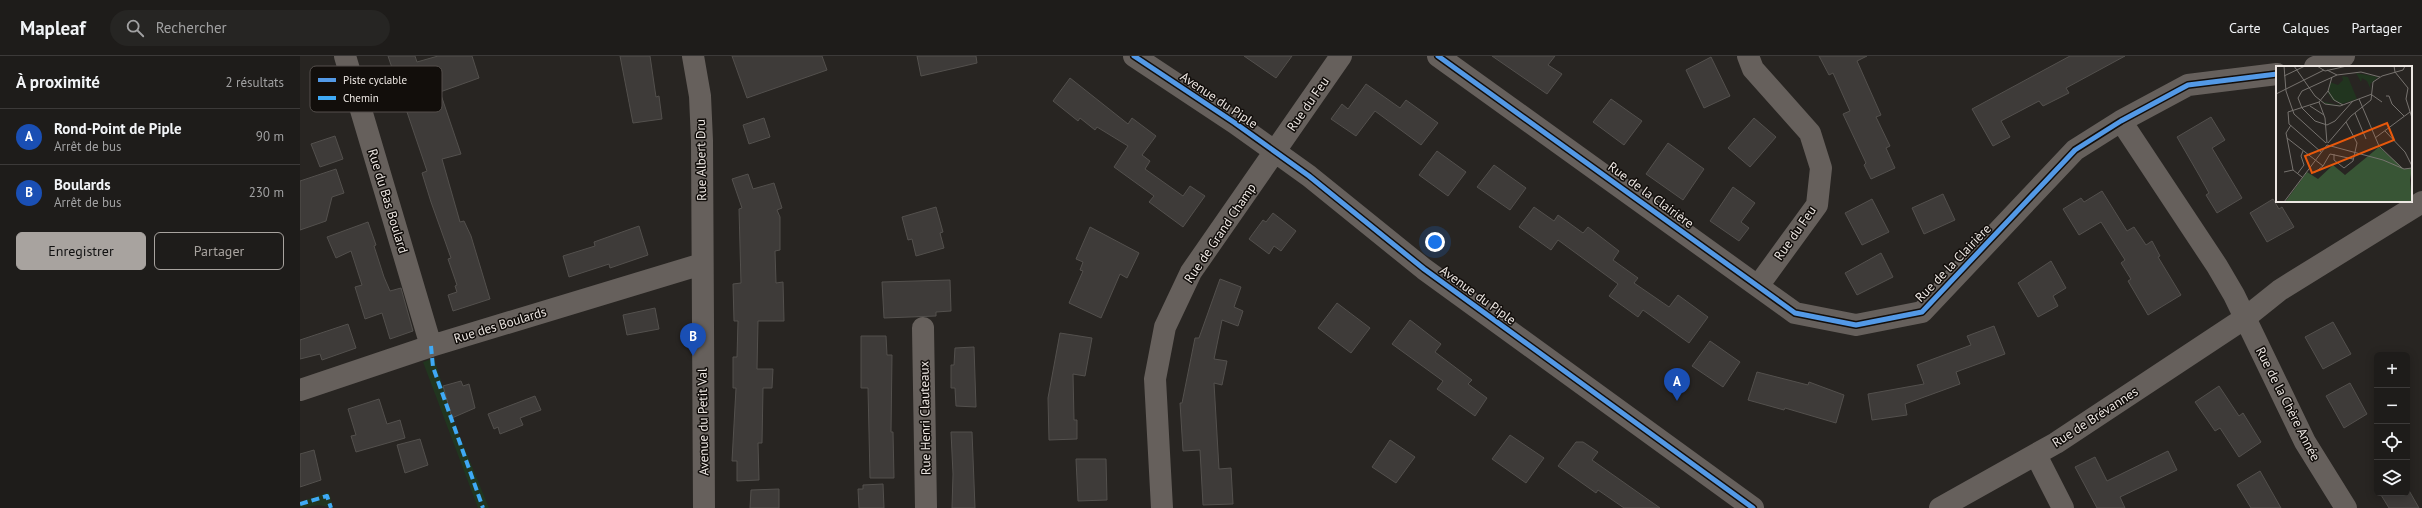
<!DOCTYPE html>
<html lang="fr">
<meta charset="utf-8">
<style>
:root{--surface:#1e1c1a;--page:#262523;--text:#f1f3f6;--muted:#a1a1a2;--line:#3c3a39;--accent:#a8a39f}
body{margin:0;font-family:"PT Sans",sans-serif;background:var(--page);color:var(--text)}
.controls{position:absolute;right:12px;bottom:12px;display:grid;overflow:hidden;border-radius:6px;box-shadow:0 2px 10px #0003}
.controls button{width:36px;height:36px;display:grid;place-items:center;padding:0;border:0;border-bottom:1px solid var(--line);background:var(--surface);color:var(--text);font:20px sans-serif}
.you{position:absolute;left:1135px;top:186px;width:14px;height:14px;margin:-10px;border:3px solid #fff;border-radius:50%;background:#1a73e8;box-shadow:0 0 0 6px #1a73e833}
.badge{display:grid;place-items:center;width:26px;height:26px;border-radius:50%;background:var(--accent);color:#fff;font-size:13px;font-weight:700}
.pin{position:absolute;translate:-50% -33px;filter:drop-shadow(0 1px 2px #0008)}
.pin::after{content:'';position:absolute;top:21px;width:14px;height:12px;background:inherit;clip-path:polygon(0 0,100% 0,50% 100%)}
.list{margin:0;padding:0;list-style:none}
h2{display:flex;justify-content:space-between;align-items:center;height:52px;margin:0;padding:0 16px;font-size:17px}
h2 small{font-size:13px;font-weight:400;color:var(--muted)}
.list li{display:grid;grid-template-columns:26px 1fr auto;gap:12px;align-items:center;box-sizing:border-box;height:56px;padding:0 16px;border-top:1px solid var(--line)}
.list b{display:block;font-size:15px;white-space:nowrap}
.list p{margin:0;font-size:13px;white-space:nowrap;color:var(--muted)}
.list em{font-size:13px;font-style:normal;color:var(--muted)}
.actions{display:flex;gap:8px;padding:12px 16px}
.actions a{flex:1;padding:9px 0;border:1px solid var(--accent);border-radius:6px;text-align:center;font-size:14px;color:var(--accent)}
.actions .main{background:var(--accent);color:#111}
.icon{flex:none;width:22px;height:22px;fill:none;stroke:currentColor;stroke-width:2;stroke-linecap:round;stroke-linejoin:round}
.map{position:relative;flex:none;width:2122px;height:452px;overflow:hidden}
header{display:flex;align-items:center;gap:24px;box-sizing:border-box;height:56px;padding:0 20px;background:var(--surface);border-bottom:1px solid var(--line)}
header strong{font-size:19px}
nav{display:flex;gap:22px;margin-inline-start:auto;font-size:14px}
.search{width:280px;height:36px;background:var(--page);display:flex;align-items:center;gap:10px;box-sizing:border-box;padding:0 14px;border-radius:22px;color:var(--muted);font-size:15px}
main{display:flex}
aside{flex:1;background:var(--surface)}
.map>svg:first-child{display:block}
.green{fill:#21351f}
.building{fill:#3e3b39;stroke:#53504d}
.lines{fill:none;stroke-linecap:round;stroke-linejoin:round}
.minor{stroke:#66605c;stroke-width:22}
.quiet{stroke:#3fa9f5;stroke-width:4;stroke-dasharray:8 4;stroke-linecap:butt}
.cycleway-casing{stroke:#120e0b;stroke-width:8}
.cycleway{stroke:#5399e6;stroke-width:5}
.labels{text-anchor:middle;dominant-baseline:central;stroke-width:3;stroke-linejoin:round;paint-order:stroke}
.street-label{font-size:13px;fill:#ede7e3;stroke:#120e0b}
.inset-road{fill:none;stroke:#77736f;stroke-width:1}
.view{fill:#e8590c;fill-opacity:0.15;stroke:#e8590c;stroke-width:2}
.inset-edge{fill:none;stroke:#ede7e3;stroke-width:2}
.key{fill:#120e0b;stroke:#544f4c;stroke-width:1}
.key-label{font-size:11px;fill:#ede7e3}
</style>
<header>
<strong>Mapleaf</strong>
<div class="search"><svg class="icon" aria-label="search" viewBox="0 0 24 24"><circle cx="10" cy="10" r="6"/><path d="M15 15l6 6"/></svg>Rechercher</div>
<nav><a>Carte</a><a>Calques</a><a>Partager</a></nav>
</header>
<main>
<aside>
<h2>À proximité<small>2 résultats</small></h2>
<ul class="list">
<li><span class="badge" style="background:#1a4fb4">A</span><div><b>Rond-Point de Piple</b><p>Arrêt de bus</p></div><em>90 m</em></li>
<li><span class="badge" style="background:#1a4fb4">B</span><div><b>Boulards</b><p>Arrêt de bus</p></div><em>230 m</em></li>
</ul>
<div class="actions"><a class="main">Enregistrer</a><a>Partager</a></div>
</aside>
<div class="map">
<svg width="2122" height="452" viewBox="0 0 2122 452">
<rect width="100%" height="100%" fill="#282522"/>
<path class="green" d="M134 302 153 364 189 452H178L123 306Z
M29 436 33 452 19 449 0 452V446Z"/>
<path class="building" d="M88 0H115L117 6 138 0H172L179 22 140 36 161 98 142 103 160 166 164 165 171 180 190 243 153 255 148 239 157 236 155 230 157 229 148 203 151 202 131 146 122 117 127 115Z
M320 0H350L356 41 359 40 362 63 333 67Z
M432 0H522L527 14 447 42Z
M617 0H676L677 7 621 20Z
M944 0H992L976 22Z
M1192 0H1255L1248 9 1262 18 1247 38Z
M1519 0H1567L1557 5 1581 59 1576 61 1590 90 1586 92 1595 112 1571 123 1564 109 1566 107 1543 58 1550 55 1533 17 1529 19Z
M1770 0H1825L1766 32 1769 37 1743 50 1739 45 1701 65 1710 81 1693 90 1672 53Z
M1411 1 1430 40 1404 52 1386 14Z
M770 22 828 68 832 62 856 80 842 99 850 105 845 113 883 140 890 130 905 140 883 171 849 146 854 140 814 111 828 90 797 71 795 74 780 62 778 65 753 45Z
M1066 28 1100 52 1106 44 1138 67 1121 89 1075 55 1056 80 1031 63 1042 48 1048 53Z
M1311 43 1342 65 1324 89 1293 66Z
M1911 61 1925 84 1912 92 1942 142 1917 157 1906 139 1909 137 1899 119 1877 81Z
M464 62 470 81 449 88 443 69Z
M1454 62 1476 81 1450 111 1428 92Z
M35 80 43 103 20 111 11 88Z
M1368 87 1404 113 1383 144 1346 118Z
M1137 95 1166 116 1148 140 1119 119Z
M1194 109 1226 132 1210 154 1177 131Z
M36 113 44 137 32 141 26 165 0 174V125Z
M448 118 453 133 474 127 482 152 477 154 480 161V194L475 195 476 227 483 226 484 265H458L457 313H473L472 332H463L462 387H458L459 424 437 425V405H432L436 332H433V301H437L438 265H434L433 228 441 227 439 153 442 152 432 123Z
M1433 131 1455 147 1441 166 1449 172 1439 185 1410 165Z
M1802 135 1827 175 1834 171 1846 189 1852 185 1860 200 1858 201 1881 239 1848 259 1828 225 1831 223 1821 207 1825 204 1801 166 1779 179 1763 153 1781 142 1784 146Z
M1643 138 1655 164 1624 178 1612 152Z
M1572 143 1589 176 1562 189 1545 157Z
M1973 143 1979 153 1982 151 1994 171 1967 186 1950 157Z
M636 151 643 176 640 177 644 192 616 200 612 183 608 184 602 161Z
M1234 151 1254 165 1258 159 1283 177 1288 171 1319 195 1313 204 1338 222 1334 227 1369 251 1378 239 1408 261 1389 287 1343 254 1338 261 1309 240 1318 228 1258 184 1251 194 1219 171Z
M973 157 996 175 981 195 974 190 969 198 949 183 963 164 966 166Z
M68 166 76 189 74 190 84 221 90 235 101 232 113 275 90 283 82 257 65 263 55 231 62 229 51 195 36 202 27 181Z
M339 170 348 199 310 212 309 208 269 221 263 200 295 190 294 186Z
M790 171 839 197 827 222 820 218 801 262 769 247 783 215 780 214 783 206 776 203Z
M1581 197 1593 221 1557 239 1545 217Z
M1751 205 1766 232 1753 240 1758 250 1738 261 1718 227Z
M920 223 941 231 934 251 943 255 938 270 922 264 914 303 927 305 922 329 914 327 919 413 931 412 933 448 903 449 900 394 883 395 880 347H882L895 282H899Z
M650 224 651 255 636 256V260L584 262 582 226Z
M1037 247 1070 272 1051 297 1018 272Z
M355 252 359 273 327 279 323 259Z
M1110 264 1141 288 1135 296 1172 324 1168 328 1187 342 1175 360 1137 333 1143 325 1092 288Z
M2033 266 2051 298 2023 313 2005 281Z
M48 268 56 292 22 304 20 298 0 303V284Z
M1694 270 1705 298 1656 316 1660 328 1605 348 1607 359 1572 364 1568 338 1624 328 1617 309 1671 289 1667 280Z
M760 277 792 282 785 320 773 318 774 364H777V383L749 384 748 342Z
M561 280H586L587 299H592L591 376H593L594 422H570L568 332H561Z
M1410 285 1440 306 1423 331 1392 310Z
M674 291 676 351 656 350 655 332H651V309H654L655 292Z
M1457 316 1508 329 1509 326 1544 339 1536 367 1485 352 1484 354 1448 344Z
M161 325 163 330 169 328 175 352 152 362 143 330Z
M2050 327 2067 358 2044 372 2026 340Z
M1919 330 1939 360 1943 357 1961 386 1939 401 1920 372 1915 375 1895 346Z
M235 340 241 354 220 362 223 369 200 378 198 371 194 373 188 358Z
M79 343 87 368 100 364 105 382 56 396 51 380 56 379 48 353Z
M651 376H672L675 452H652L653 418Z
M1210 379 1244 402 1226 427 1192 403Z
M120 383 128 409 105 417 97 389Z
M1090 384 1115 401 1096 427 1072 411Z
M1276 386H1283L1298 396 1292 404 1360 452H1324L1298 434 1296 437 1258 410Z
M14 394 21 424 0 431V398Z
M1868 395 1877 414 1820 441 1825 452H1797L1775 411 1795 401 1807 425Z
M776 403H806L807 444 778 445Z
M1960 415 1981 452H1951L1937 429Z
M583 428 584 452H559L558 433H563V429Z
M2107 431 2119 452H2089L2081 439 2085 437H2107Z
M479 433V452H450L451 434Z"/>
<g class="lines">
<path class="minor" d="M45 0 131 290
M393 0 400 40 402 85 404 452
M834 0 935 67 1009 120 1124 213 1453 452
M1138 0 1495 257 1556 269 1622 256 1775 94 1821 65 1888 29 1977 18
M1448 0 1453 13 1510 77 1521 112 1517 149 1458 230
M2015 11 2044 0
M1821 65 1917 210 1934 239 2005 386 2046 452
M623 272 626 452
M0 334 131 290 402 208
M1736 399 1763 452
M862 452 855 323 865 271 891 216 1041 0
M1640 452 1756 387 1945 262 1980 234 2122 146"/>
<path class="quiet" d="M131 290 133 311 183 452
M0 448 27 440 31 452"/>
<g class="cycleway-casing">
<path id="cycleway" d="M834 0 935 67 1009 120 1124 213 1453 452
M1138 0 1495 257 1556 269 1622 256 1775 94 1821 65 1888 29 1977 18"/>
</g>
<use href="#cycleway" class="cycleway"/>
</g>
<g class="labels">
<g class="street-label">
<text transform="translate(919 44) rotate(34)">Avenue du Piple</text>
<text transform="translate(1008 48) rotate(-55)">Rue du Feu</text>
<text transform="translate(401 104) rotate(-91)">Rue Albert Dru</text>
<text transform="translate(1351 139) rotate(36)">Rue de la Clairière</text>
<text transform="translate(88 145) rotate(73)">Rue du Bas Boulard</text>
<text transform="translate(920 177) rotate(-56)">Rue de Grand Champ</text>
<text transform="translate(1495 177) rotate(-55)">Rue du Feu</text>
<text transform="translate(1653 207) rotate(-46)">Rue de la Clairière</text>
<text transform="translate(1178 239) rotate(36)">Avenue du Piple</text>
<text transform="translate(200 269) rotate(-17)">Rue des Boulards</text>
<text transform="translate(1988 348) rotate(63)">Rue de la Chère Année</text>
<text transform="translate(1795 361) rotate(-33)">Rue de Brévannes</text>
<text transform="translate(625 362) rotate(-91)">Rue Henri Clauteaux</text>
<text transform="translate(403 366) rotate(-91)">Avenue du Petit Val</text>
</g>
</g>
<g transform="translate(1976 10)">
<rect width="136" height="136" fill="#282522"/>
<path d="M80 7 102 11 94 18 95 24 91 15 86 12 85 16ZM66 10 72 11 81 33 62 39 45 35 53 26 54 16 62 19 67 14ZM52 27 56 34 65 38 53 39 45 35Z" fill="#21351f" fill-rule="evenodd"/>
<path d="M103 81 128 103 136 102 134 114 136 136H9L31 106 42 113 57 99 69 109Z" fill="#385535"/>
<path class="inset-road" d="M8 0 10 25 18 48 50 77M18 0 39 30 49 38 64 40 96 28M41 0 49 5 71 0M118 0 119 6 132 22 130 33 136 52M51 4 61 9 85 6 104 11M61 9 26 25 22 32 26 42 39 55 51 59 59 55 77 35M8 10 29 0M56 11 52 25 58 34 67 39M0 28 48 4M96 29 106 36M110 30H113L116 38 128 50M83 33 103 80 126 102M43 36 49 52 51 77M34 40 48 49M79 47 90 73M15 59 10 67 11 72 47 100M109 65 129 86 136 100M11 72 17 104M99 72 134 46M52 77 75 50 95 34 97 16 106 10 127 4 129 0M51 79 107 94M45 86 13 58 12 46 43 36 52 25M58 88V94L68 102 77 95 81 77 70 56M107 94 128 103 136 102M8 106 17 104 26 111M22 107 28 99 25 90 27 85M38 107 47 100 54 88 77 93M8 136 51 79"/>
<path class="view" d="M111 57 118 74 36 107 29 90Z"/>
<rect width="136" height="136" class="inset-edge"/>
</g>
<rect x="10" y="10" width="132" height="46" rx="6" class="key"/>
<rect x="18" y="22" width="18" height="4" fill="#5399e6"/>
<rect x="18" y="40" width="18" height="4" fill="#3fa9f5"/>
<g class="key-label">
<text x="43" y="28">Piste cyclable</text>
<text x="43" y="46">Chemin</text>
</g>
</svg>
<div class="controls">
<button>+</button>
<button>−</button>
<button><svg class="icon" aria-label="locate" viewBox="0 0 24 24"><circle cx="12" cy="12" r="6"/><path d="M12 2v4M12 18v4M2 12h4M18 12h4"/></svg></button>
<button><svg class="icon" aria-label="layers" viewBox="0 0 24 24"><path d="M12 4l9 5-9 5-9-5zM3 14l9 5 9-5"/></svg></button>
</div>
<div class="you"></div>
<div class="pin badge" style="left:1377px;top:345px;background:#1a4fb4">A</div>
<div class="pin badge" style="left:393px;top:300px;background:#1a4fb4">B</div>
</div>
</main>
